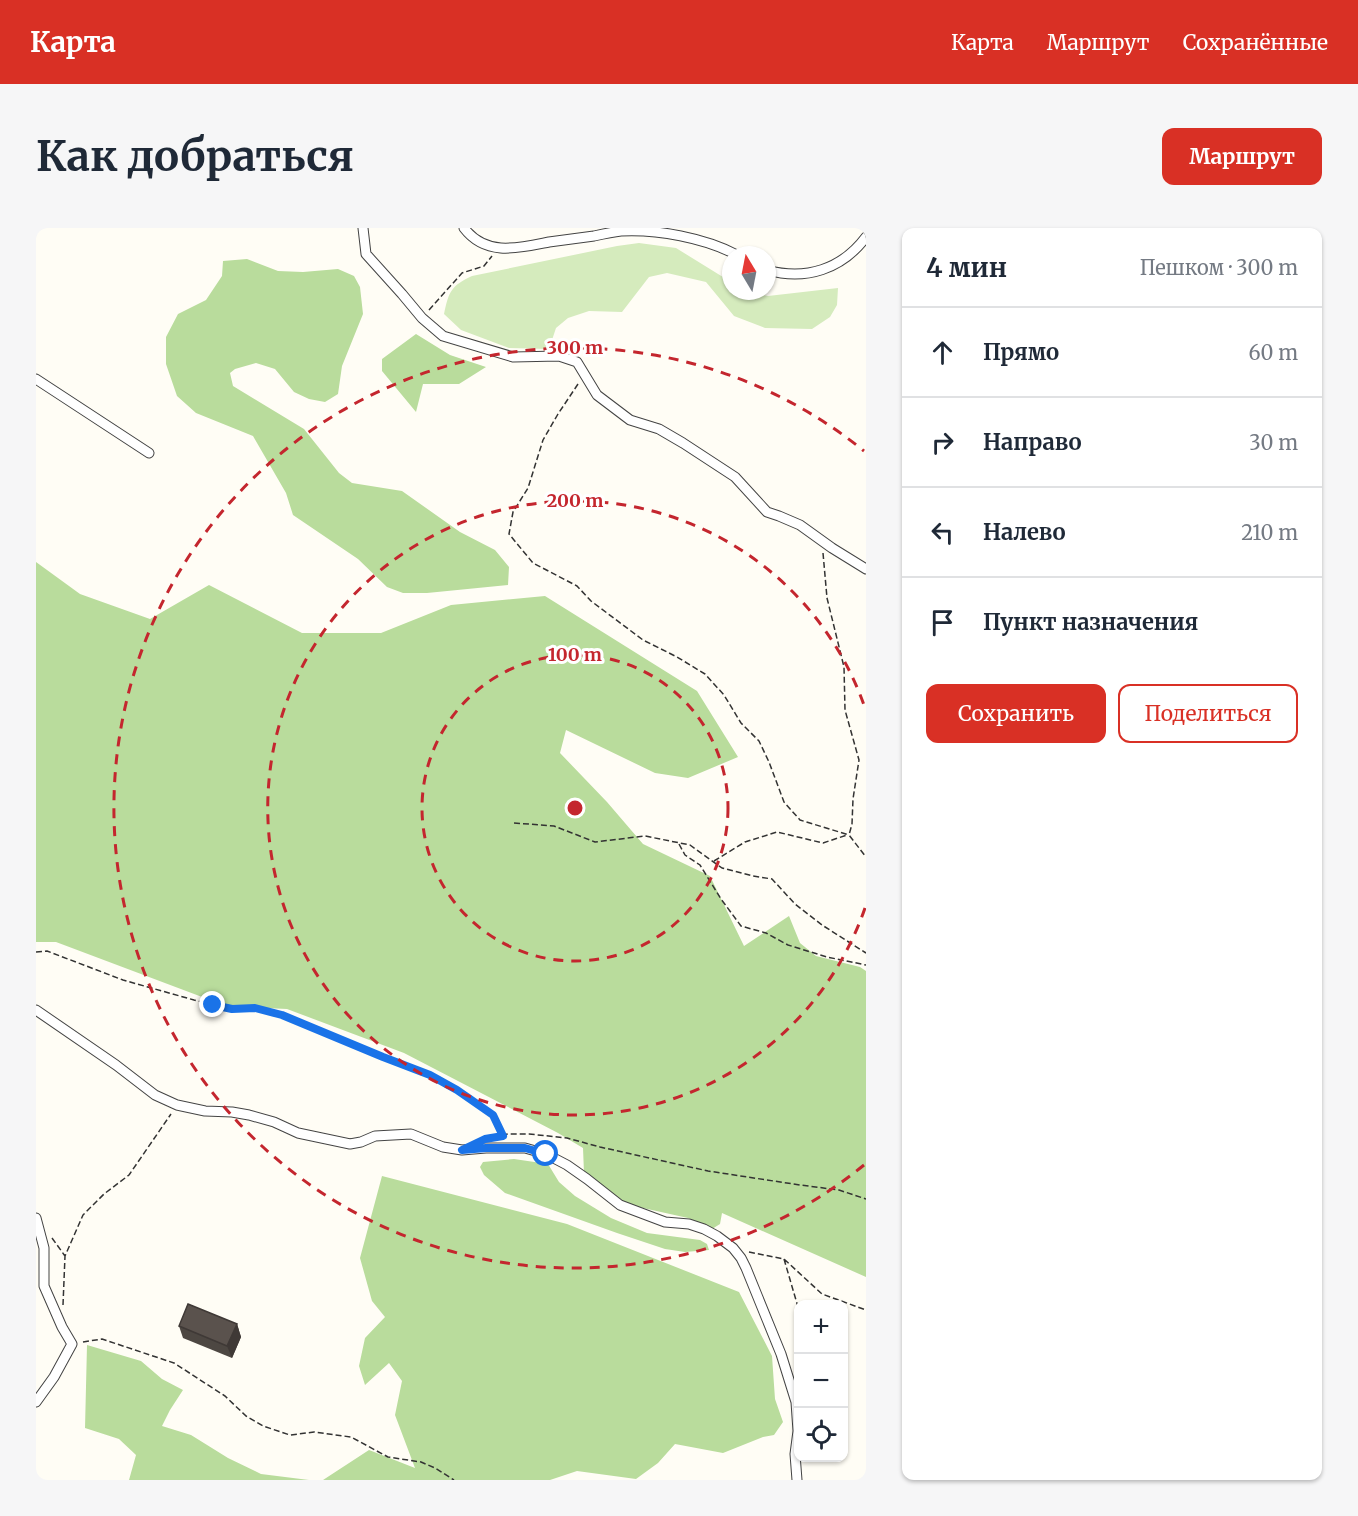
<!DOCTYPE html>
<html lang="ru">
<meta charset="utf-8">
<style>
:root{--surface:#fff;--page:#f6f6f7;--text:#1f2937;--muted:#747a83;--line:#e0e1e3;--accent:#d93025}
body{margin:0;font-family:Merriweather,serif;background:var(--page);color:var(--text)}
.controls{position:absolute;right:18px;bottom:18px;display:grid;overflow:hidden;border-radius:12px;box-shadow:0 2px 4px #0004}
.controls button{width:54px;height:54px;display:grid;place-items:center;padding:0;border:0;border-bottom:2px solid var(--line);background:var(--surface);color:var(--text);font:30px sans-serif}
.compass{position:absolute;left:686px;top:18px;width:54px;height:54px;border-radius:50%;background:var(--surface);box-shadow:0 2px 4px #0004;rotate:350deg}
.stop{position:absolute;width:18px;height:18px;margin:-14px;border:4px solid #1a73e8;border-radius:50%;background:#fff}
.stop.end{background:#1a73e8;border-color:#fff;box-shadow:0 2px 6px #0008}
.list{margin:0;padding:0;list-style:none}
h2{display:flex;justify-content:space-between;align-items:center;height:78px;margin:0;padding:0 24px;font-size:26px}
h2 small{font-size:20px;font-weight:400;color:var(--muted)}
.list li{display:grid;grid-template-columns:39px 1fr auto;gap:18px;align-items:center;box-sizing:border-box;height:90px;padding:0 24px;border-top:2px solid var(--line)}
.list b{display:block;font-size:22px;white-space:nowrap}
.list em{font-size:20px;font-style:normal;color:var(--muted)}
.actions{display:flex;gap:12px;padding:18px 24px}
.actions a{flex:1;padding:14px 0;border:2px solid var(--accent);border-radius:12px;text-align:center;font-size:21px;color:var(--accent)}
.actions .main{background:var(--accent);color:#fff}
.icon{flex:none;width:33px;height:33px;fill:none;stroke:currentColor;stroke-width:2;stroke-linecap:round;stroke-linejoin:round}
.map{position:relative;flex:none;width:830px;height:1252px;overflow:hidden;border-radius:12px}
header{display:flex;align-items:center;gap:36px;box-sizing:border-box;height:84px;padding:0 30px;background:var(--accent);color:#fff}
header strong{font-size:28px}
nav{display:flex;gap:33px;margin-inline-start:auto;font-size:21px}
.intro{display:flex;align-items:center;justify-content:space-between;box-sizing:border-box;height:144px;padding:0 36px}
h1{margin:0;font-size:42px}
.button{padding:15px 27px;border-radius:12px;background:var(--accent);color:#fff;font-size:21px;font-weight:700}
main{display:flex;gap:36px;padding:0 36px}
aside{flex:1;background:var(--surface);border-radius:12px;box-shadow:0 2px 4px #0004}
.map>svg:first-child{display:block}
.green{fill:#d5ebbd}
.forest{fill:#b9dc9c}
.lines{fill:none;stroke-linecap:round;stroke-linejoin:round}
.street-casing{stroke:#444;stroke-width:11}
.path{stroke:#333;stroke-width:1.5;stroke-dasharray:6 3;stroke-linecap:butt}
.street{stroke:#fff;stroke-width:9}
.wall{fill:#4d4742}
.shaded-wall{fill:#3f3936}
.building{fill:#5a524d;stroke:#3f3936;stroke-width:1.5}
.route{stroke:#1a73e8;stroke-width:8}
.ring{fill:none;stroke:#c4262e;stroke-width:3;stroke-dasharray:10 8}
.centre{fill:#c4262e;stroke:#fff;stroke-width:3}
.ring-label{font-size:18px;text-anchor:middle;font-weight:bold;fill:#c4262e;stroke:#fff;stroke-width:6;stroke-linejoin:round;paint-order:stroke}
</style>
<header>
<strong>Карта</strong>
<nav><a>Карта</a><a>Маршрут</a><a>Сохранённые</a></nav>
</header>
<div class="intro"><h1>Как добраться</h1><a class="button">Маршрут</a></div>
<main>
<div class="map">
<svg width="830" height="1252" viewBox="0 0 830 1252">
<rect width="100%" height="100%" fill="#fffdf5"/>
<path class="green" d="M603 15 640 20 695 54V63H709L732 68 802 60 801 77 794 89 776 101 729 100 698 88 670 54 631 45 613 49 586 84 553 83 532 90 520 100 513 121 473 120 425 102 408 86C413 63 415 58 436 48L581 18Z"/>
<path class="forest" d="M211 31 242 43 267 44 302 41 318 48 324 59 327 86 306 138 302 166 289 174 273 171 258 164 239 141 220 135 199 141 194 145 197 158 268 201 303 245 316 255 366 263 424 304 459 322 473 339 472 357 391 365H367L351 359 322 331 257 287 250 265 217 208 160 185 141 168 130 136V109L142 86 170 72 186 48 187 33Z
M380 106 414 127 450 139 423 156H387L380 184 346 143V131Z
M0 334 44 366 114 391 173 357 266 405H345L415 377 509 368 661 463 702 529 652 550 619 545 530 502 524 525 571 574 607 616 674 648 708 718 753 688 764 715 780 728 824 739 830 743V1049L686 985 684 996 676 1001 652 990 589 976 548 945 547 920 522 905 368 825 251 781 190 778 20 714H0Z
M478 931 512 936 523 954 539 968 575 990 611 1005 664 1012 671 1016 673 1022 649 1024 629 1021 581 1005 469 965 448 947 444 939 447 934Z
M346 948 531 996 703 1064 736 1128 739 1171 747 1194 738 1207 727 1209 687 1225 639 1216 622 1235 600 1251 541 1243 514 1252H287L333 1222 379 1240 359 1187 366 1153 353 1135 329 1157 323 1138 329 1110 349 1089 336 1073 324 1030Z
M51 1117 105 1133 126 1151 147 1162 134 1182 126 1198 155 1207 192 1230 225 1246 273 1252H93L100 1227 83 1211 49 1200Z"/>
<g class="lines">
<g class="street-casing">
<path id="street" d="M327 0 330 26 366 66 386 90 407 108 477 129 523 128 541 134 561 167 594 192 623 201 647 215 699 249 731 284 743 288 764 297 796 320 830 341
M428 0C450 29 483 20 513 14 528 12 543 10 558 8 567 6 576 4 585 3 621 1 669 10 701 27
M731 42C770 53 806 41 830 9
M0 151 113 225
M0 782 80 837 119 867 141 877 169 883 196 884 213 887 238 894 262 905 314 916 325 914 339 908 375 906 407 919 426 922 450 920H489L510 926 531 937 551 951 584 977 629 994 653 996 668 1001 681 1008 697 1020 705 1030 710 1040 745 1126 760 1174 762 1203 759 1226 761 1252
M0 990 8 1020V1058L26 1099 36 1116 18 1149 0 1174"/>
</g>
<path class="path" d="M393 82 426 45 448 38 456 28
M542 156 522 186 507 212 492 260 477 284 473 306 497 335 541 358 555 373 607 412 641 429 669 446 688 467 705 495 723 513 733 534 748 574 764 592 813 607
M787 325 791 370 808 439 809 482 823 532 817 571 816 596 813 607 830 629
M478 595 518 598 559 614 609 608 654 617 686 640 717 648 736 651 759 676 786 697 830 725
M643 616 649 627 664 637 685 671 705 698 730 705 752 717 791 729 830 737
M678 633 709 614 741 604 787 615 811 607
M0 724 11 723 87 752 158 772 196 781 219 780 246 787 270 796 347 829 394 847 421 863 457 887 467 908
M457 909 472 906H493L531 910 564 919 672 943 764 957 803 962 830 971
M16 1010 29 1028
M713 1024 748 1031 786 1066 830 1082
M748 1031 762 1079
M27 1077 29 1028 47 987 68 966 93 947 135 886
M47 1114 66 1111 138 1135 189 1168 210 1188 227 1198 254 1207 278 1204 315 1209 352 1229 385 1234 399 1240 418 1252"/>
<use href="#street" class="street"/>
</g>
<path class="wall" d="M201 1096 205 1109 196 1130 147 1110 143 1098Z"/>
<path class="shaded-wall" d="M201 1096 205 1109 196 1130 191 1118Z"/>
<path class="building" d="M152 1076 201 1096 191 1118 143 1098Z"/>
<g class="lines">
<path class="route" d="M177 777 196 781 219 780 246 787 347 829 394 847 421 862 457 887 467 908 449 911 426 922 450 920H489L510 926"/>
</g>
<g class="ring">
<circle cx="539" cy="580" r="153"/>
<path d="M829 680A307 307 0 1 1 829 480"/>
<path d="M828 937A460 460 0 1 1 828 223"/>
</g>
<circle cx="539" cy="580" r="9" class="centre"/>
<g class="ring-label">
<text x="539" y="126">300 m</text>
<text x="539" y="279">200 m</text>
<text x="539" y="433">100 m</text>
</g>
</svg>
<div class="controls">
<button>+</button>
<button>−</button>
<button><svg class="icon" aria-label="locate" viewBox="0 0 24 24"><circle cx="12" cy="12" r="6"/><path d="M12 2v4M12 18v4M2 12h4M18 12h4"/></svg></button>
</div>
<svg class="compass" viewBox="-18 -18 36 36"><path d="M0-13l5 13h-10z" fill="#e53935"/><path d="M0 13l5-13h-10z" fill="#747a83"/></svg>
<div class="stop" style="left:510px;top:926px"></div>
<div class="stop end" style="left:177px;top:777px"></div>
</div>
<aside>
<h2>4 мин<small>Пешком · 300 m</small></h2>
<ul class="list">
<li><svg class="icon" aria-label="ahead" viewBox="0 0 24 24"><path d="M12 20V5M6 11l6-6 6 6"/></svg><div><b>Прямо</b></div><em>60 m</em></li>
<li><svg class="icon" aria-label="right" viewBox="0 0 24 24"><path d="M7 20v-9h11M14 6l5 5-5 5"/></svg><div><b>Направо</b></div><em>30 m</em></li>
<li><svg class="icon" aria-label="left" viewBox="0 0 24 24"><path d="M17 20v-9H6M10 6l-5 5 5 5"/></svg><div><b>Налево</b></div><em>210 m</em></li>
<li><svg class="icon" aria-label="arrive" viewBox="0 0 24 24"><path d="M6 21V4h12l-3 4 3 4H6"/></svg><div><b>Пункт назначения</b></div></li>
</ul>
<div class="actions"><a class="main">Сохранить</a><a>Поделиться</a></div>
</aside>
</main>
